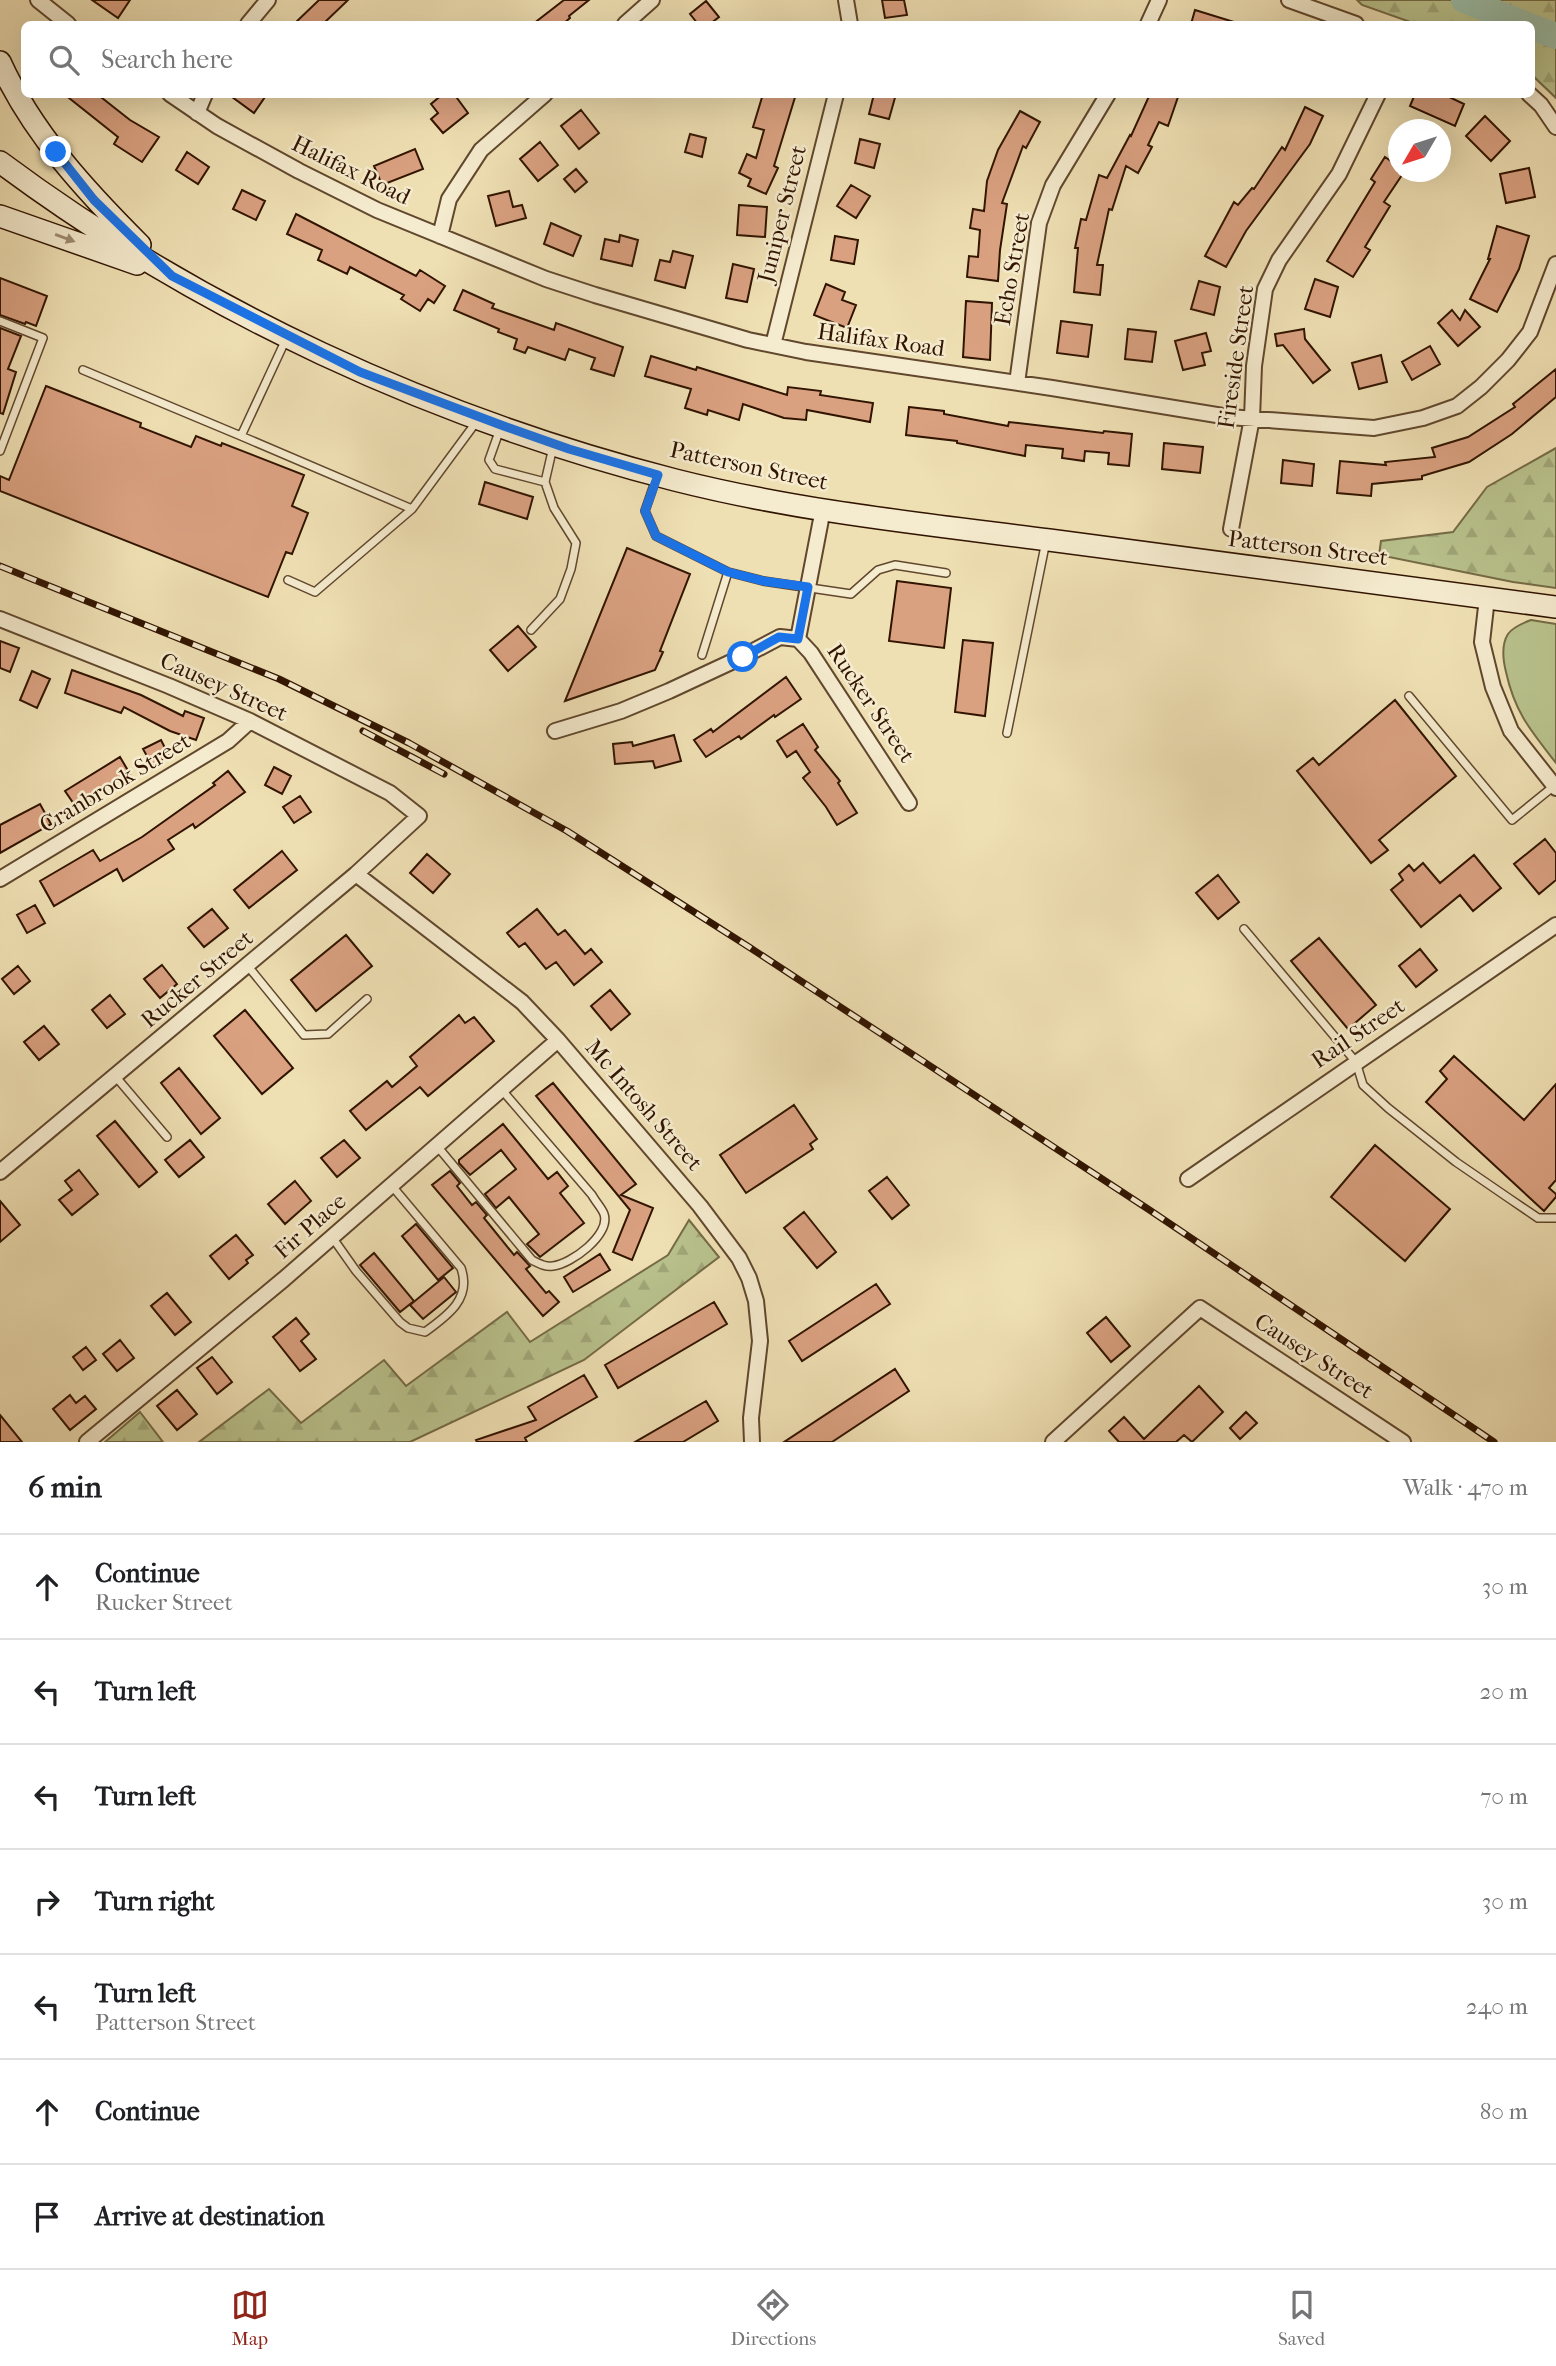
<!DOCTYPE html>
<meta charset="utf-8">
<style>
:root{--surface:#fff;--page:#f2f2f2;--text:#202124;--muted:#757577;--line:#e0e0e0;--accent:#8f2418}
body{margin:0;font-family:"IM FELL French Canon",serif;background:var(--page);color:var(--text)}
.compass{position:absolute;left:1388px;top:119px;width:63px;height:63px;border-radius:50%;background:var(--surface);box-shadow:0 7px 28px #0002;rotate:231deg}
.stop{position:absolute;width:21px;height:21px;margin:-16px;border:5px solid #1a73e8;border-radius:50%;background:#fff}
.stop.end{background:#1a73e8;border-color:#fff;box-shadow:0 2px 7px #0008}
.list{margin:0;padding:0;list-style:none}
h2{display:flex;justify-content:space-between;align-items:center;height:91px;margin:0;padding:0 28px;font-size:30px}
h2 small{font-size:23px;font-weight:400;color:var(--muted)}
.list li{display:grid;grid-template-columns:46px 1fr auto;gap:21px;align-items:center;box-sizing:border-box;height:105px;padding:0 28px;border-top:2px solid var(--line)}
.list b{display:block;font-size:26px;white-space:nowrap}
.list p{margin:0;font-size:23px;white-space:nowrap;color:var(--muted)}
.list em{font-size:23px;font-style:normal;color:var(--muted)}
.icon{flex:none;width:38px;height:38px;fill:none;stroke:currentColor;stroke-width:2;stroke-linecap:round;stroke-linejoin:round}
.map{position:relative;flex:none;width:1556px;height:1442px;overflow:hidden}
.search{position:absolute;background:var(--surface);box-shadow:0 7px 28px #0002;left:21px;right:21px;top:21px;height:77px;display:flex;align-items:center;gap:18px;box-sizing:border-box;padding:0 24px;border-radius:10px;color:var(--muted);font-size:26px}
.sheet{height:826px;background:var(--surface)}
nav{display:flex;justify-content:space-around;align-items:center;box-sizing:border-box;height:98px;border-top:2px solid var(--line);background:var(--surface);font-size:19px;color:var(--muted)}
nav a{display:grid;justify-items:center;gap:4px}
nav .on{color:var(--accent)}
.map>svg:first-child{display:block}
.green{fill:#b9c28d;stroke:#756b46;stroke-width:2}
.forest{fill:url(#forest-firs);stroke:#756b46;stroke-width:2}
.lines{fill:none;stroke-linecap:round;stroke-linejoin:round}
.river{stroke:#9bbea8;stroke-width:26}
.building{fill:#daa181;stroke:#311400;stroke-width:2}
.service-casing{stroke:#60472d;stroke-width:10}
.minor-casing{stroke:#60472d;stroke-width:18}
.secondary-casing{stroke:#311400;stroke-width:24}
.service{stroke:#f5ebce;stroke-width:7}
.minor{stroke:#f5ebce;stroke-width:14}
.secondary{stroke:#f5ebce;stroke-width:21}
.rail-casing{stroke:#311400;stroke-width:7}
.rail{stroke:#f5ebce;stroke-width:4.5;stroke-dasharray:13;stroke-linecap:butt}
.oneway{fill:#9d8a71}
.route{stroke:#1a73e8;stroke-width:9}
.labels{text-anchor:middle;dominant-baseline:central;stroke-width:5;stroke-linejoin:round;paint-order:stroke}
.street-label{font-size:23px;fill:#311400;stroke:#f5ebce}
</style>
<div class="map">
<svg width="1556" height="1442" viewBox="0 0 1556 1442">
<defs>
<pattern id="forest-firs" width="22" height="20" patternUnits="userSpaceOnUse" patternTransform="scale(1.75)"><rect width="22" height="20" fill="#b9c28d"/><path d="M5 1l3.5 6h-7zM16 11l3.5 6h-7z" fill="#a0a678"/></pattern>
</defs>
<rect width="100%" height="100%" fill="#efe0b4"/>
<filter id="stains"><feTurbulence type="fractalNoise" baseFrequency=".00286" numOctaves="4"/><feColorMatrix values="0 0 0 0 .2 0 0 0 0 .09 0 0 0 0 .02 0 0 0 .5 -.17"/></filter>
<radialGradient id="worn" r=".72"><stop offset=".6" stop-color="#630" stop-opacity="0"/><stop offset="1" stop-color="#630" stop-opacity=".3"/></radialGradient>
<path class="green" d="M1531 620 1556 624V763C1531 731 1515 713 1506 672 1503 660 1501 645 1508 634 1513 627 1523 623 1531 620Z"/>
<path class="forest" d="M1357 0H1556V98L1532 75V24H1416L1362 5Z
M1556 448V588L1513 582 1379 555 1381 541 1453 532 1487 487Z
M689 1220 719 1257 584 1360 410 1442H199L269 1389 301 1423 384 1360 406 1386 507 1312 530 1342 668 1255Z
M140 1412 163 1442H105Z"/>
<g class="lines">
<path class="river" d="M1464 0 1525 24
M1532 27 1556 36"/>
</g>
<path class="building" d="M92 0H130L118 18Z
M319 0H348L323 24H294Z
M564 0H589L569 16 570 18 563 24H533Z
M882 0H904L907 15 885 18Z
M706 1 719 17 710 24H698L690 14Z
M1195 10 1234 22V24H1191Z
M64 94H97L130 120 159 137 142 162 114 144 118 137Z
M228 94H267L254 113Z
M443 94H454L468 113 443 133 431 119 438 113 431 104Z
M763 94H796L774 166 778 168 766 194 748 186 751 179 739 173 747 154 756 158 764 130 753 127Z
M874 94H896L889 119 869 114Z
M1150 94H1179L1168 126 1159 122 1148 145 1152 147 1138 173 1126 166 1112 210 1109 209 1097 265H1103L1100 295 1074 292 1078 248H1075L1081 219 1086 220 1099 175 1107 178 1130 135 1131 136Z
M1415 94H1443L1464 104 1455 126 1410 106Z
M1305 107 1323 116 1310 144 1246 231 1226 267 1205 256 1234 202 1238 205 1252 188 1254 189 1282 147 1285 150Z
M581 110 599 133 579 149 561 126Z
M1020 111 1040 122 1026 148 1023 146 1002 203 1007 204 1000 250 998 281 967 277 969 256 978 257 980 230 970 228 973 209 984 211 987 181 998 150Z
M1485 116 1510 141 1491 161 1466 136Z
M690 134 706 138 702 157 685 152Z
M860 139 880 144 874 168 855 163Z
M540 142 558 165 538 181 520 159Z
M415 149 423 169 382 185 374 166Z
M187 152 209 167 198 184 176 170Z
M1385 157 1398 166V172H1404L1384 202 1390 206 1365 247 1370 250 1353 277 1327 261 1375 182 1371 179Z
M1529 168 1535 197 1506 203 1500 174Z
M576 169 587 182 575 192 564 179Z
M851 185 870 196 856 218 837 206Z
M242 190 265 201 256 220 233 209Z
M509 191 513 207 522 205 526 218 496 226 488 196Z
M739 205 767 207 765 237 737 235Z
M296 214 416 276 420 270 445 286 434 303 428 299 420 311 401 299 404 295 350 267 347 274 318 260 322 250 287 234Z
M551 223 581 236 573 256 544 244Z
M1497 226 1529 236 1519 269 1497 312 1470 299 1490 259H1488Z
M620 235 638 240 632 266 601 259 605 239 619 242Z
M835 236 858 240 854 264 831 260Z
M673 251 693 256 685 288 655 280 660 260 670 262Z
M733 264 754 269 747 302 726 298Z
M0 278 47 296 36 326 26 322 25 324 0 315Z
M1315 279 1338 287 1330 317 1305 309Z
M1199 281 1220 287 1214 315 1191 309Z
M826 284 845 292 842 300 856 305 847 328 814 315Z
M463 290 494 304 492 308 554 330 556 323 623 347 614 376 591 369 595 358 569 349 565 360 528 347 525 353 514 349 517 339 498 332 499 329 454 310Z
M966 301 992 303 990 360 963 357Z
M1452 310 1460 320 1465 310 1480 327 1458 346 1438 323Z
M1061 321 1092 325 1088 357 1057 353Z
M0 328 21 336 8 369 16 372 3 414 0 413Z
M1128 329 1156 332 1152 362 1125 359Z
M1304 329 1305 339 1330 370 1313 383 1283 345 1277 346 1275 334Z
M1206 333 1211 351 1202 353 1205 365 1183 370 1175 341Z
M1430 346 1440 364 1412 380 1402 362Z
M1381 355 1387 382 1359 389 1352 363Z
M651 356 696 370 697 367 787 395 788 387 821 391 820 395 873 403 870 422 807 410 806 420 784 418 743 404 739 420 708 410 707 415 685 408 691 389 645 376Z
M1556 369V397L1512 434 1469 462 1422 476V479L1372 484 1371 496 1337 493 1340 461 1386 465 1385 462 1435 457 1432 448 1468 437 1515 407 1513 404Z
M46 386 141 423 140 427 191 447 196 436 221 446 222 443 304 475 292 506 308 513 292 554 286 552 268 597 0 491V476L9 480Z
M909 407 944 411V414L1008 426 1009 422 1103 433 1104 431 1132 434 1129 466 1108 464 1109 453 1085 451 1084 461 1062 458 1063 449 1026 445 1025 456 957 443V441L906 435Z
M1164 443 1203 447 1200 473 1162 469Z
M1283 460 1314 464 1312 486 1281 483Z
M485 482 533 497 527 519 479 504Z
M627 548 690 574 660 651 663 652 655 670 565 701Z
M897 581 951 588 944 648 889 641Z
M518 626 536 647 508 671 490 650Z
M963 640 993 643 985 716 955 712Z
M0 641 19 648 10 672 0 668Z
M72 670 141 695 183 716 185 711 204 718 196 740 170 731 124 707 121 713 65 693Z
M32 671 50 679 37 708 20 700Z
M786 677 801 699 775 717 774 715 741 739 739 736 706 757 694 740 711 729 713 732Z
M1395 700 1456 776 1379 840 1388 850 1371 863 1297 771 1313 758 1319 765Z
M803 724 818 747 815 750 840 781 838 783 857 813 837 825 826 807 803 778 810 772 796 751 787 757 777 741Z
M674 735 681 761 655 768 653 761 615 764 613 744 632 742 633 746Z
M161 740 169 756 152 765 143 749Z
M120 757 130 774 93 795 96 799 78 810 65 791Z
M274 767 291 776 282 794 265 785Z
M228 771 245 792 195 828 193 824 168 840 174 849 123 881 117 869 54 906 40 881 93 850 100 861 142 837 215 785 213 783Z
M300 796 311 812 294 823 283 807Z
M40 804 51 824 0 853V825Z
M1545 839 1556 853V880L1539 894 1514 864Z
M282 851 297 870 249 908 234 890Z
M427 854 450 874 433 893 410 873Z
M1474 855 1501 888 1473 911 1460 895 1421 927 1391 890 1403 880 1399 874 1409 865 1414 871 1423 863 1440 883Z
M1218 875 1239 902 1218 919 1196 893Z
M35 905 45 923 27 933 17 915Z
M212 909 228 928 204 947 188 928Z
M537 909 558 935 565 930 585 954 591 949 602 962 574 985 556 962 546 969 525 943 519 947 507 933Z
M346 935 372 966 316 1011 291 980Z
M1319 938 1376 1005 1348 1029 1291 961Z
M1420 949 1437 970 1416 987 1399 966Z
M162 965 177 984 160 998 144 979Z
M18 966 30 981 14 994 2 979Z
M610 990 630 1014 611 1030 591 1006Z
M110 995 125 1014 107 1028 92 1010Z
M245 1010 293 1068 262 1094 214 1036Z
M459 1015 465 1023 474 1017 494 1041 428 1096 420 1087 366 1130 350 1111 387 1081 392 1087 417 1066 410 1057Z
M44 1026 59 1044 39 1060 24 1042Z
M1454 1056 1524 1120 1556 1084V1180L1549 1188 1556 1194V1197L1544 1211 1426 1102 1447 1079 1440 1071Z
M179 1068 220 1118 201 1134 161 1083Z
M553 1083 636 1184 621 1195 653 1208 632 1260 613 1252 630 1210 536 1096Z
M794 1105 817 1139 810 1144 813 1149 746 1193 720 1155Z
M115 1121 157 1172 139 1187 97 1136Z
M503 1124 548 1179 557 1172 568 1186 560 1193 584 1223 540 1257 527 1244 539 1234 509 1197 496 1208 485 1194 516 1169 501 1150 470 1175 459 1163V1160Z
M190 1140 204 1157 179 1177 165 1160Z
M344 1140 360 1158 337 1177 321 1158Z
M1375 1145 1450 1209 1405 1261 1331 1197Z
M79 1170 98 1194 72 1215 59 1200 72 1190 65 1181Z
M450 1171 460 1183 457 1186 472 1205 476 1202 487 1215 484 1218 514 1255 517 1252 530 1266 526 1269 546 1293 549 1291 559 1302 543 1316 432 1185Z
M887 1177 909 1205 892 1219 869 1191Z
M295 1181 311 1201 285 1224 268 1204Z
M0 1201 20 1225 0 1242Z
M804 1212 836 1252 817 1268 784 1228Z
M416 1224 453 1268 438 1280 402 1236Z
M236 1235 253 1255 246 1260 248 1263 229 1279 210 1256Z
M374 1253 414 1301 400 1312 360 1265Z
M600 1254 610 1270 573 1292 564 1277Z
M444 1277 456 1292 423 1319 410 1305Z
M876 1284 890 1304 802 1361 789 1341Z
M167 1293 191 1322 175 1335 151 1306Z
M714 1302 727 1324 618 1388 605 1365Z
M1106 1317 1130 1346 1111 1362 1087 1333Z
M296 1318 309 1334 301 1341 316 1359 300 1371 273 1337Z
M120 1340 134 1358 117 1371 103 1354Z
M86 1347 96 1360 83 1370 73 1357Z
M212 1357 232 1382 217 1394 197 1368Z
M895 1369 909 1391 832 1442H784Z
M584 1375 597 1397 525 1438 527 1442H477L476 1440 536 1420 528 1407Z
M1199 1386 1223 1412 1192 1442 1184 1435 1176 1442H1119L1109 1431 1124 1417 1144 1439Z
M177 1390 197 1414 177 1430 157 1406Z
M70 1395 76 1403 85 1396 96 1409 70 1430 53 1409Z
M706 1401 718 1421 683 1442H635Z
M1246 1412 1257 1423 1240 1439 1230 1428Z
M0 1415 22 1442H0Z"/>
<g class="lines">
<g class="service-casing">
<path id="service" d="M0 321 43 338 0 451
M287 337 241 436 412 509 477 421
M83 370 241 436
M500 429 489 460 495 469 545 482
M656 479 645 511 656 536 728 572 763 581 851 594 878 570 895 565 946 573
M288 580 315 592 412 509
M531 630 560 599 571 569 576 543 554 508 545 482 553 447
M702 655 728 572
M1409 696 1512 820 1554 786
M1007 733 1046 541
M1244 929 1356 1062 1363 1085 1388 1108 1456 1162 1510 1199 1538 1218H1556
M247 965 304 1035 328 1034 367 999
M116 1077 167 1137
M437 1146 532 1260C540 1264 545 1267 553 1266 571 1264 611 1235 604 1214 602 1208 595 1201 592 1195L501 1089
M332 1237 356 1271 400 1322 408 1328 425 1332C447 1316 472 1299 461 1268L392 1186"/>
</g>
<g class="minor-casing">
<path id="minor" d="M38 0 68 24
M846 0 850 24
M1289 0 1356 24
M248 24 268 0
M625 24 652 0
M1148 24 1159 0
M170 94 217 126 299 171 377 210 546 279 595 295 748 340 806 352 1052 388 1229 417 1374 428 1423 418 1457 406 1481 387 1508 360 1530 332 1556 264
M1529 94 1541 105 1556 127
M197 113 205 94
M440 236 449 199 481 150 545 94
M773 345 836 94
M1017 383 1039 223 1053 185 1108 94
M1231 529 1252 418 1254 366 1265 289 1279 260 1339 174 1378 94
M1487 598 1482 642 1493 687 1511 731 1556 788
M0 619 169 686 250 721 390 793 419 816 356 874 0 1172
M798 639 823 509
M555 731 621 711 669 691 742 657 780 637 798 639 811 653 909 803
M356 874 522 1002 558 1040 700 1206 739 1258 749 1278 756 1301 760 1341 751 1418 752 1442
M0 879 228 741 250 721
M1188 1179 1556 925
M87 1442 284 1279 558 1040
M1053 1442 1200 1308 1403 1442"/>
</g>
<g class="secondary-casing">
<path id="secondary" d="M0 62C32 133 86 191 140 245
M0 162C200 311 433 418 675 480 797 511 924 524 1049 540 1218 563 1387 585 1556 607
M0 216 137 264"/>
</g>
<use href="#service" class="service"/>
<use href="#minor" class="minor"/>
<use href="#secondary" class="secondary"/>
<g class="rail-casing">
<path id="rail" d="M0 566 279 679 409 743 567 831 749 947 1148 1209 1494 1442
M363 731 444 774"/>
</g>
<use href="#rail" class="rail"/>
</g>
<defs><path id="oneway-solid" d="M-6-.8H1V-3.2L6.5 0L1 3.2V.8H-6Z" transform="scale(1.75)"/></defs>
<use class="oneway" href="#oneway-solid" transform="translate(65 238) rotate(20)"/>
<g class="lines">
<path class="route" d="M56 152 94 200 172 276 360 372 501 425 569 449 658 475 645 511 656 536 728 572 763 581 808 587 798 639 779 637 743 657"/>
</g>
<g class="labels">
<g class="street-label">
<text transform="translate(351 170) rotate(26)">Halifax Road</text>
<text transform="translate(782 214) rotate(-76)">Juniper Street</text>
<text transform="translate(1012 269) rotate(-80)">Echo Street</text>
<text transform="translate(881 340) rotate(8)">Halifax Road</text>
<text transform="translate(1236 357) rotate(-82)">Fireside Street</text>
<text transform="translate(749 466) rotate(12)">Patterson Street</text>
<text transform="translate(1308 548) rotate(7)">Patterson Street</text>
<text transform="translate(224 687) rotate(24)">Causey Street</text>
<text transform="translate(871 703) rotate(56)">Rucker Street</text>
<text transform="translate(115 783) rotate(-31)">Cranbrook Street</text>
<text transform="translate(197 979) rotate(-40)">Rucker Street</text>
<text transform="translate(1358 1033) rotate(-34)">Rail Street</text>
<text transform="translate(644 1105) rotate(49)">Mc Intosh Street</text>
<text transform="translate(310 1226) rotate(-41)">Fir Place</text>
<text transform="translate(1314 1356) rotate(33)">Causey Street</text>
</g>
</g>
<rect width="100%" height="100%" filter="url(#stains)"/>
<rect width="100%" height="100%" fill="url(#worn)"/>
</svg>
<svg class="compass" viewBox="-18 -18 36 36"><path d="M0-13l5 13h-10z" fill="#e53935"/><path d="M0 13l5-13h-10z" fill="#757577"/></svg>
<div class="stop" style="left:743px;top:657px"></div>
<div class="stop end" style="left:56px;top:152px"></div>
<div class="search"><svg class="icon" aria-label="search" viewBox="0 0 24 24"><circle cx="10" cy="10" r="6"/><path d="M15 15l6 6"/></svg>Search here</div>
</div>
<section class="sheet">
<h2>6 min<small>Walk · 470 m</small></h2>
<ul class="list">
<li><svg class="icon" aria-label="ahead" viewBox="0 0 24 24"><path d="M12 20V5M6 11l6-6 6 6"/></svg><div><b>Continue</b><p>Rucker Street</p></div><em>30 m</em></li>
<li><svg class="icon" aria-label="left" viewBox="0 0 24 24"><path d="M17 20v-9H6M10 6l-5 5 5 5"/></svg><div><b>Turn left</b></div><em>20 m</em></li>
<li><svg class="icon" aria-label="left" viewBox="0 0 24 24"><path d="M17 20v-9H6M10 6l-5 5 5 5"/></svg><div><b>Turn left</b></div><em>70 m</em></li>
<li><svg class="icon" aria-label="right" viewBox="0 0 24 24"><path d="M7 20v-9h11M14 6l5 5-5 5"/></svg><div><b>Turn right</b></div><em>30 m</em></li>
<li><svg class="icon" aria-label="left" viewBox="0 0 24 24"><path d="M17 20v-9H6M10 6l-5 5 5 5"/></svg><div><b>Turn left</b><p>Patterson Street</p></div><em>240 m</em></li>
<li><svg class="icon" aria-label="ahead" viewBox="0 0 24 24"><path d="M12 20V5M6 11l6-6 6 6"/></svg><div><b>Continue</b></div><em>80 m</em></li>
<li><svg class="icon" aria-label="arrive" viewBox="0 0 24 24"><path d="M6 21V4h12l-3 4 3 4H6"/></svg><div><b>Arrive at destination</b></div></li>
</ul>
</section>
<nav>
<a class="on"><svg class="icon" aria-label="map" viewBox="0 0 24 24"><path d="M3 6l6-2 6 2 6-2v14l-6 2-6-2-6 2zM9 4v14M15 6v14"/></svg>Map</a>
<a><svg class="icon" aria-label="directions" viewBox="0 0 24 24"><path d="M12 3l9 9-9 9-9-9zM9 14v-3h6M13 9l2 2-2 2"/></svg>Directions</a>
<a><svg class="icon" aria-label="saved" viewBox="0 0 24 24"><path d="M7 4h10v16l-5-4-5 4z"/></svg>Saved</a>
</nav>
